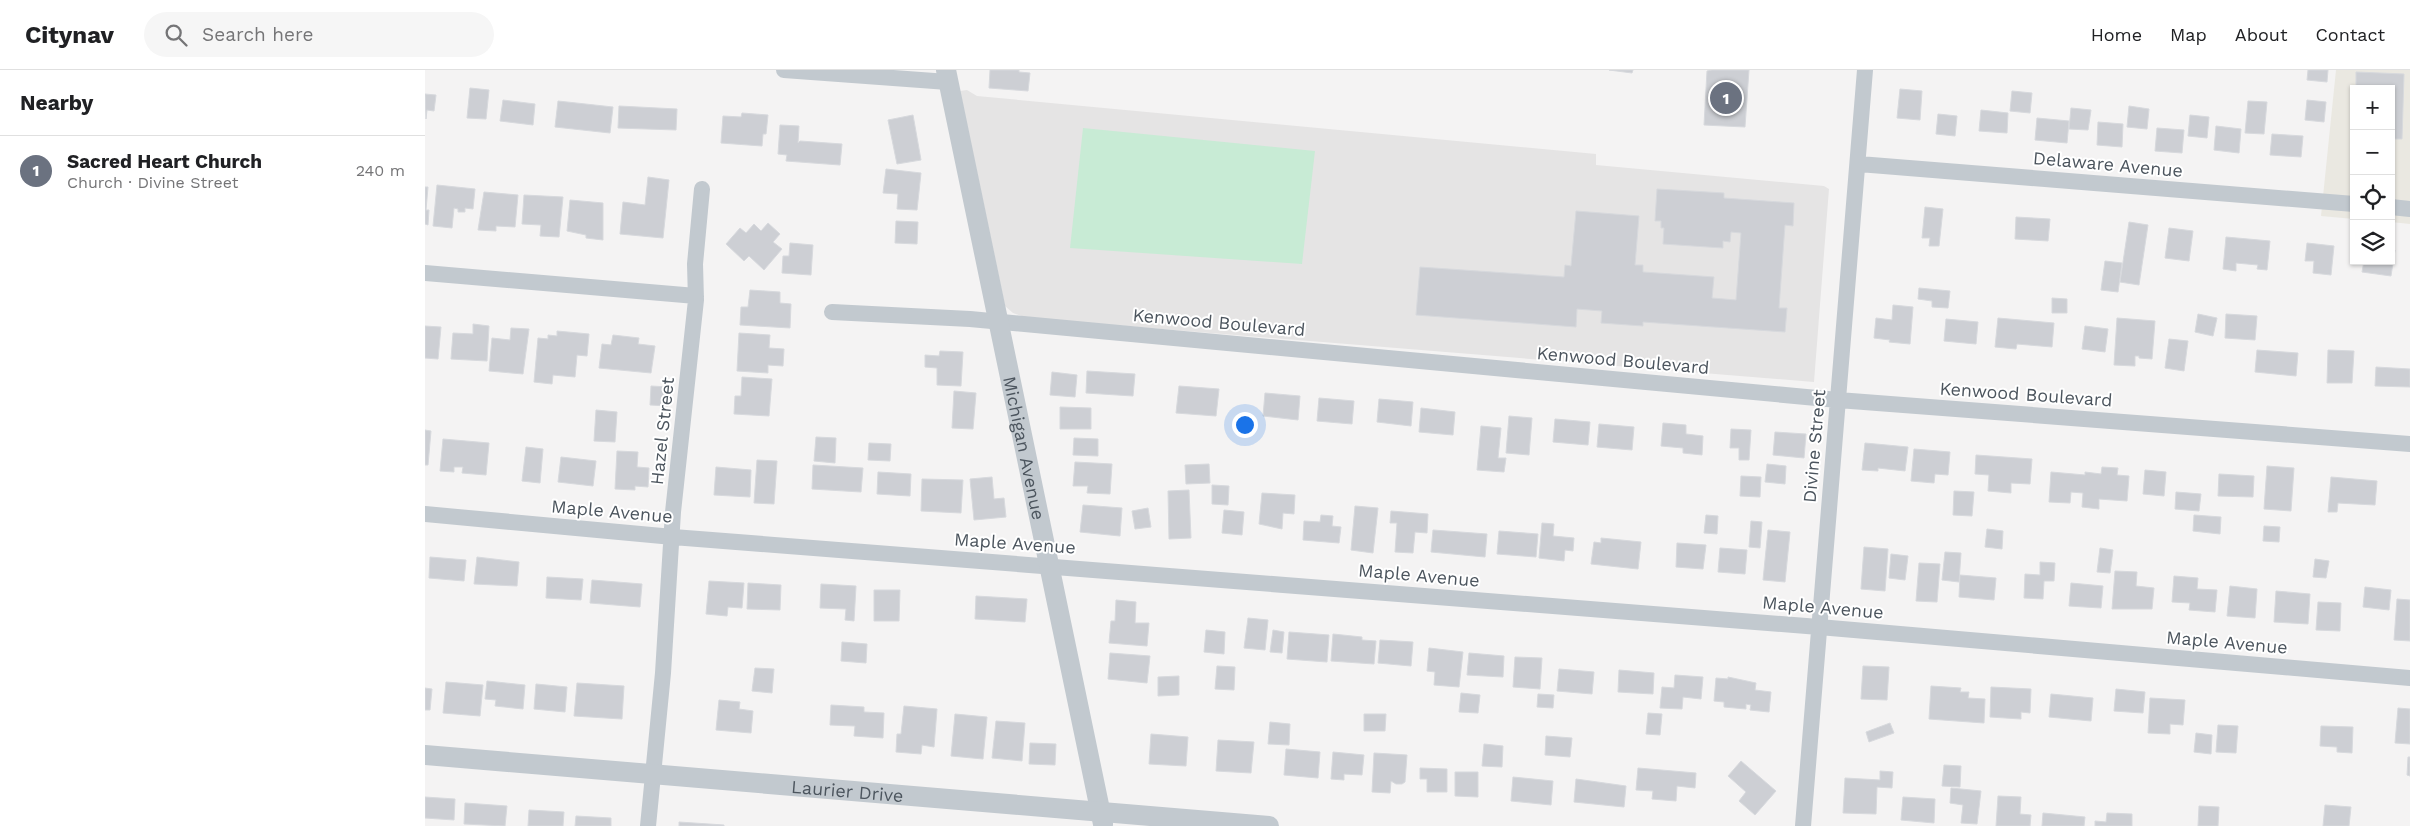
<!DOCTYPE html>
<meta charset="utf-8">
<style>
:root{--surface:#fff;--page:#f6f6f6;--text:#202124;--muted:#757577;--line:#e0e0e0;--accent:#3177d0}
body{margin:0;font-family:"Work Sans",sans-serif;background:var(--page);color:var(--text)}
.controls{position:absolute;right:15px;top:15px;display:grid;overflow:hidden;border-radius:0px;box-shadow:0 1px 4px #0004}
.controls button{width:45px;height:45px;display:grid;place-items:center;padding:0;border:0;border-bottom:1px solid var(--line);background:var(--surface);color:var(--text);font:25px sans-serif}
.you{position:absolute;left:819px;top:354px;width:18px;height:18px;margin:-12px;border:4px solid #fff;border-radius:50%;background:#1a73e8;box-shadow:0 0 0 8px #1a73e833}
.badge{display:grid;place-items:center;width:32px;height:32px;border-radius:50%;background:var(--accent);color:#fff;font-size:16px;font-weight:700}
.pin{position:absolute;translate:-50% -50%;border:2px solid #fff;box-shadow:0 1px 5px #0006}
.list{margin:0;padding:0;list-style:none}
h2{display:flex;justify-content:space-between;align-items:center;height:65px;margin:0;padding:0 20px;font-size:21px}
h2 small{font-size:16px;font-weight:400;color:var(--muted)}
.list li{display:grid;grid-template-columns:32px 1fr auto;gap:15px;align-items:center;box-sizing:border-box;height:70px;padding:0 20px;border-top:1px solid var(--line)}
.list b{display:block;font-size:19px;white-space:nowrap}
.list p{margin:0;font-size:16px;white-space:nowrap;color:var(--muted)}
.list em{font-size:16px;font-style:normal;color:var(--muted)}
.icon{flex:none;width:28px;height:28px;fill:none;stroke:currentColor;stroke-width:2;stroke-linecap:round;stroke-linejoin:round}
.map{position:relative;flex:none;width:1985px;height:756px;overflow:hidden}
header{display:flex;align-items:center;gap:30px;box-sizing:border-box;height:70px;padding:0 25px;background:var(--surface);border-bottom:1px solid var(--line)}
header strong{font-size:24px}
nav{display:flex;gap:28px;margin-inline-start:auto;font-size:18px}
.search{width:350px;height:45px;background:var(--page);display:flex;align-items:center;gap:12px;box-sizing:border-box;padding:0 18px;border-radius:28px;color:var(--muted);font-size:19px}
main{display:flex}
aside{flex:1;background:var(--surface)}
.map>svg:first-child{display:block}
.commercial{fill:#eae8e1}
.education{fill:#e5e4e4}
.green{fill:#c8ebd5}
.building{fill:#cdcfd4;stroke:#d7d9dd}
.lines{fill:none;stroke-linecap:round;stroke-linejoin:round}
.minor{stroke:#c2c9cf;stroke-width:16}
.tertiary{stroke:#c2c9cf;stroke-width:20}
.labels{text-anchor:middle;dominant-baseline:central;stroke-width:4;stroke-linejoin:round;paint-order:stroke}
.street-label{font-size:18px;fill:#4c555e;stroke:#fff}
</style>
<header>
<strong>Citynav</strong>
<div class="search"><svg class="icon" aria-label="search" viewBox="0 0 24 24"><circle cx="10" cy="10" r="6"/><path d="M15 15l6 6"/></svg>Search here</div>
<nav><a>Home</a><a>Map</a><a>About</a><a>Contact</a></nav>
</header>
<main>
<aside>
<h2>Nearby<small></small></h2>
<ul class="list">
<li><span class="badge" style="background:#6b7280">1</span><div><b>Sacred Heart Church</b><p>Church · Divine Street</p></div><em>240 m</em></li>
</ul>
</aside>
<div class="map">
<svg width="1985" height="756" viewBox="0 0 1985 756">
<rect width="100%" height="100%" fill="#f4f3f3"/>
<path class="commercial" d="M1911 0H1985V154L1966 152V19H1929V149L1896 146Z"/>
<path class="education" d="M542 20 552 26 1171 84V95L1399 116 1404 119 1389 312 602 248 588 243 580 236 535 21Z"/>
<path class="green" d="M658 58 890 81 877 194 645 178Z"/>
<path class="building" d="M565 0H594V2L605 3 603 21 564 18Z
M1184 0H1208L1207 3Z
M1287 0H1324L1320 57 1279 55 1282 1Z
M1883 0H1903L1902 12 1882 10Z
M1931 2 1979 4 1977 69H1966V19H1931Z
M45 18 64 20 61 49 42 48Z
M1475 19 1497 21 1495 50 1472 48Z
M1587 21 1607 23 1605 43 1585 41Z
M0 24 11 25 9 41 2 40 1 49Z
M78 30 110 34 108 55 75 51Z
M1882 30 1901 32 1899 52 1880 50Z
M133 31 188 37 185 63 130 57Z
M1823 31 1842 32 1839 64 1820 63Z
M194 36 252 39 251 60 193 58Z
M1704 36 1724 39 1722 59 1702 57Z
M1646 38 1666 40 1663 60 1644 59Z
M1556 40 1583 43 1582 63 1554 61Z
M317 43 343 45 341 64H338L337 76 296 73 298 46 316 47Z
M1513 44 1532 46 1530 66 1511 64Z
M488 45 496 90 472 94 463 50Z
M1765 45 1784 47 1782 68 1763 66Z
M1612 48 1644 51 1642 73 1610 70Z
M1673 52 1698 54 1697 77 1672 75Z
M355 55 374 56 373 73 375 71 417 74 415 95 361 91 362 85 353 84Z
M1791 56 1816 59 1814 83 1789 80Z
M1732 58 1759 60 1757 83 1730 81Z
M1847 64 1878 66 1876 87 1845 85Z
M461 99 496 103 492 140 472 139 473 124 458 123Z
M223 107 244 110 238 168 195 164 198 132 220 135Z
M12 115 50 119 48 139 40 138V142H33V139L29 138 27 158 8 156Z
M0 117H3L1 140H4L3 155 0 154Z
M1232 119 1299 123V128L1369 133 1368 156 1360 155 1354 238H1362L1360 262 1218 252V256L1176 253 1177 241 1152 239 1151 257 991 245 995 197 1139 207 1140 195 1146 196 1151 141 1214 146 1210 195H1218V202L1289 207 1287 228 1311 230 1316 163 1306 162 1305 172 1298 171V178L1238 174 1239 158H1236V151H1230Z
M59 122 93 125 90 157 71 156V161L53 160Z
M99 125 138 127 134 167 115 166 116 155 97 154Z
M145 130 178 133V170L161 168V165L142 161Z
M1500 137 1518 139 1514 176H1504L1505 168H1497Z
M1591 147 1625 149 1623 171 1590 169Z
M471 151 493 152 492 174 470 173Z
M1704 152 1723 155 1714 215 1695 212Z
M343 153 355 164 348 172 357 179 339 200 324 186 319 191 301 174 315 158 321 163 329 154 336 161Z
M1744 158 1768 161 1764 191 1740 188Z
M1801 167 1845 171 1842 200 1832 199 1833 195 1811 193V201L1798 199Z
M365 173 388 175 386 205 357 203 358 186H364Z
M1882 173 1909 176 1906 205 1888 203 1889 191H1880Z
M1966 180H1970L1966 206 1937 202 1939 191H1966Z
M1680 191 1697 193 1693 222 1676 220Z
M1494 218 1525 221 1523 238 1507 237V231L1493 229Z
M325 220 355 222V233L366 234 365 258 315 255 316 237H323Z
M1627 228 1642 229V243H1627Z
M1468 235 1488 237 1485 274 1464 272 1465 270 1449 268 1451 248 1467 250Z
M1773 244 1792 248 1788 266 1770 262Z
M1801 244 1832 246 1830 270 1800 268Z
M1573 248 1629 253 1627 277 1592 274 1591 279 1570 277Z
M1692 248 1730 251 1727 289 1714 288V286H1710V296L1689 295Z
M1521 249 1553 252 1551 274 1519 271Z
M48 254 64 256 62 291 26 289 28 263 48 264Z
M0 256 16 257 13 289 0 288Z
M1660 256 1683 259 1680 282 1657 279Z
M86 258 104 259 98 304 64 301 67 268 85 270Z
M132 261 164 264 162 286 152 285 150 307 128 305 127 314 109 312 113 268 123 269V265L132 266Z
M314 263 345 265 344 278 359 279 358 296 343 295V303L312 301Z
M188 265 214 268 213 274 230 276 226 303 174 298 177 274 186 275Z
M1744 269 1763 271 1759 301 1740 298Z
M1832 280 1873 283 1871 306 1830 302Z
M1903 280 1929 281 1927 313H1902Z
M515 281 538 282 536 316 512 315V298L500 297V285L514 286Z
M1951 297 1985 299V317L1950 316Z
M662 301 710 304 708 326 661 323Z
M627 302 652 305 650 327 625 325Z
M317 307 347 309 344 346 309 344 310 326H316Z
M226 316 244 317 243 336 225 335Z
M754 316 794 319 791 346 751 343Z
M529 321 551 323 548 359 527 358Z
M840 323 875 326 873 350 838 346Z
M894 328 929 331 927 354 892 351Z
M954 329 988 332 986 356 952 352Z
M635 337 666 338V359H635Z
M996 338 1030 342 1028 365 994 362Z
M171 340 192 342 190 372 169 371Z
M1084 346 1107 348 1104 385 1081 383Z
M1130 349 1165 352 1163 375 1128 372Z
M1238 353 1261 355V364L1278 366 1277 385 1258 383V378L1236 376Z
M1174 354 1209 357 1207 380 1172 377Z
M1056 356 1076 358 1073 388H1081L1079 402 1052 400Z
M1306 359 1326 360 1324 390H1314V378H1305Z
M0 360 6 361 3 395H0Z
M1350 362 1381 364 1379 388 1348 385Z
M391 367 411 368 410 393 389 391Z
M649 368 673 369V386L648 385Z
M18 369 64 373 61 405 37 403 38 397H29V402L15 401Z
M444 373 466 374 465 391 443 390Z
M1440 373 1483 377 1480 401 1453 398V401L1437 400Z
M101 377 118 379 115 413 97 411Z
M1489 379 1525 382 1523 405 1510 404 1509 413 1486 411Z
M192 381 213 382 212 397 224 398 223 417 210 416V420L190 419Z
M1551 385 1607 389 1605 414 1586 413V423L1563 421 1564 405 1550 404Z
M136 387 171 391 168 416 133 412Z
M332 390 352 391 349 434 329 433Z
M650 392 687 394 685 424 662 423 663 416H648Z
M784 394 785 413 761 414 760 395Z
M1342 394 1361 396 1360 414 1340 412Z
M388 395 438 398 436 422 387 419Z
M1842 396 1869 398 1866 441 1839 439Z
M291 397 326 400 325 427 289 425Z
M1677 397 1693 398 1692 405 1704 406 1702 431 1674 429V439L1657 437 1658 423 1646 422 1645 433 1624 432 1626 402 1660 405V402L1676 404Z
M1720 400 1741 402 1739 426 1718 424Z
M453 402 486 404 485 426 452 424Z
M1794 404 1829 406 1828 427 1793 426Z
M1316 406 1336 407 1335 427 1315 426Z
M567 407 569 429 579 428 581 447 549 450 545 409Z
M1906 407 1952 411 1950 435 1913 433 1912 442H1903Z
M497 409 538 410 536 443 496 441Z
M787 415 804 416 803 435 787 434Z
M764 420 766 468 744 469 743 421Z
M1529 421 1549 422 1547 446 1528 445Z
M1751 422 1776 424 1774 441 1750 439Z
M837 423 870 425 869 444 858 443 857 459 834 454Z
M658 435 697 438 695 466 655 462Z
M930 436 953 438 948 483 926 480Z
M723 438 726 457 710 459 707 441Z
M799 440 819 442 817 465 797 463Z
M966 441 1003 444 1002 463 990 462 988 483 970 482 972 453H965Z
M896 445 908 446 907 456 916 457 914 473 878 470 879 451 895 452Z
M1281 445 1293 446 1292 464 1279 463Z
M1769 445 1796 447 1795 464 1768 461Z
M1326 451 1337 452 1335 478 1324 477Z
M1117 453 1129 454 1128 466 1149 468 1148 481 1140 480 1139 491 1114 488Z
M1839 456 1855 457 1854 472 1838 471Z
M1562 459 1578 461 1577 479 1560 477Z
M1008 460 1062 464 1060 487 1006 482Z
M1343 460 1365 462 1360 512 1338 510Z
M1074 461 1113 464 1111 487 1072 484Z
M1176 468 1216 472 1213 499 1166 494 1169 472 1176 473Z
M1252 473 1281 475 1278 499 1251 497Z
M1439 477 1463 479 1460 521 1436 519Z
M1295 478 1322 480 1320 504 1293 502Z
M1675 478 1688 480 1685 503 1672 502Z
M1520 482 1536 483 1534 512 1517 510Z
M1466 484 1483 486 1480 510 1464 508Z
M5 487 41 490 39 511 4 508Z
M52 487 94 492 92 516 49 514Z
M1890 489 1904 491 1901 508 1888 507Z
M1615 492 1630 493 1629 511H1619L1618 529 1599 528 1600 504 1615 505Z
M1494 493 1515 494 1512 532 1491 531Z
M1690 501 1712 502 1711 516 1729 518 1727 539H1687Z
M1535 505 1571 508 1569 530 1534 527Z
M1749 506 1773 508 1772 519 1792 520 1790 542 1764 540 1765 533 1747 532Z
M122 507 158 509 156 530 121 528Z
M167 510 217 514 215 537 165 533Z
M284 511 319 513 317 538 303 537 302 546 281 544Z
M323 513 356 515 355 540 322 539Z
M1646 513 1678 516 1676 538 1644 536Z
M396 514 431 516 429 551 420 550 421 539 395 538Z
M1805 516 1832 519 1830 548 1802 546Z
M1940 517 1966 520 1964 540 1938 537Z
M449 520H475L474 551H449Z
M1851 521 1885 524 1883 554 1849 552Z
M551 526 602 529 600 552 550 549Z
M1972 529 1985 530V571L1969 570Z
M691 530 711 532 710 553H724L722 576 684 573 686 551H690Z
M1893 532 1916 533 1915 561 1891 560Z
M823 548 843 550 840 580 819 578Z
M781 560 800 562 799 584 779 582Z
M848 560 859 562 857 583 845 582Z
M864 562 904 565 902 592 862 589Z
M908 564 937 567V570L951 571 949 594 906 591Z
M955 570 988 572 986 596 953 593Z
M417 572 442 574 441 593 416 591Z
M1004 578 1038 582 1034 617 1009 615 1010 602 1002 601Z
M685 583 725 586 722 613 683 609Z
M1044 583 1079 586 1078 607 1042 605Z
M1090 587 1117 588 1115 619 1088 617Z
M792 596 810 597 809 620 790 619Z
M1438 596 1464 597 1462 630 1436 629Z
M330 598 349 599 347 623 327 621Z
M1134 599 1169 602 1167 624 1132 621Z
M1194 600 1229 603 1228 624 1193 622Z
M1250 605 1278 607 1276 629 1258 627 1257 639 1235 638 1237 617 1249 618Z
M754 606V625L733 626V607Z
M1303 607 1331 613 1330 620 1346 622 1344 642 1325 640 1326 635 1321 634V639L1299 637V632L1289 631 1291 608 1303 609Z
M62 611 100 615 98 639 70 636 71 630 60 629Z
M21 612 58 615 55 646 18 643Z
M152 613 199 616 197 649 149 646Z
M111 614 142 617 140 642 109 639Z
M1506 616 1536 618 1535 622H1544L1543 628 1560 629 1559 653 1504 649Z
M1566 617 1606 619 1605 643 1596 642V649L1565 647Z
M0 618 7 619 5 640H0Z
M1691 619 1720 622 1718 643 1689 641Z
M1036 623 1055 625 1053 643 1034 642Z
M1113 624 1129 625 1128 638 1112 637Z
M1626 624 1668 628 1666 651 1624 647Z
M1725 628 1760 630 1758 655 1745 654V664L1723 663Z
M294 630 315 632 314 639 328 641 326 663 291 660Z
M406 635 439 637V642L459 643 458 668 429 666 430 656 405 655Z
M479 636 512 639 509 677 497 675 496 684 471 682 472 664H476Z
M1973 638 1985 639V674L1970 673Z
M1223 643 1237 644 1235 665 1221 664Z
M530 644 562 647 558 689 526 686Z
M939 644H961L960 661H939Z
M571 651 600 653 597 691 567 688Z
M845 652 865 654 864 675 843 674Z
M1465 653 1469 663 1444 672 1441 662Z
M1793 655 1813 656 1811 683 1791 682Z
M1896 656 1928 657 1927 683 1912 682V677L1895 676Z
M1771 663 1787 665 1786 684 1769 682Z
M726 664 763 667 761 696 724 694Z
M1121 666 1147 668 1145 687 1120 685Z
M793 670 829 672 826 703 791 701Z
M605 673 631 674 630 695 604 694Z
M1059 674 1078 676 1077 697 1057 696Z
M861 679 895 682 893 708 859 705Z
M908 682 939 685 937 705 919 704V710L906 709Z
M949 683 982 685 980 712 977 714H971L966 711 965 723 947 722Z
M1983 687H1985V706L1982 705Z
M1316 691 1351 721 1330 745 1314 731 1321 722 1303 706Z
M1519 695 1536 696 1535 717 1517 716Z
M995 698 1022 699V722H1002V709H995Z
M1213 698 1271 703 1270 718 1252 716 1251 731 1227 729 1228 721 1211 720Z
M1455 701 1468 702 1467 718 1452 717 1451 744 1418 743 1420 708 1455 710Z
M1030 702H1053V727L1030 726Z
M1088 707 1128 711 1126 735 1086 731Z
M1151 709 1201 716 1199 737 1149 732Z
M1526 718 1556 721 1552 754 1536 753 1538 735 1525 733Z
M1573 726 1596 727 1595 744 1606 745 1605 756H1571Z
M0 727 30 729 29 750 0 748Z
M1478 727 1510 729 1509 753 1476 750Z
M40 733 82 736 80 756 39 754Z
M1900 735 1926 737 1924 756H1898Z
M1774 736 1794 737 1793 756H1773Z
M104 740 139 742 138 756H103Z
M1618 743 1660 747 1659 756H1617Z
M1682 743 1707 744V756H1670V751L1681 752Z
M151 746 186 748V756H150Z
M254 752 299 755V756H254Z"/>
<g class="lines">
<path class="minor" d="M359 0 523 12
M1434 94 1929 134
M1966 137 1985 139
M0 203 271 226
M407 242 545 249 1413 330 1985 374
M0 444 248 467 1394 557 1985 608
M223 756 238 603 248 442 271 230 270 194 277 119
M1378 756 1440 0"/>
<g class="tertiary">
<path id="s1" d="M521 0 678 754"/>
<path id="s2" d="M0 685 844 756"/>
</g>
</g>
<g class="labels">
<g class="street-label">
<text transform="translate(1683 94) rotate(5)">Delaware Avenue</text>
<text transform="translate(794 252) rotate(5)">Kenwood Boulevard</text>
<text transform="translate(1198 290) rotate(5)">Kenwood Boulevard</text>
<text transform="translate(1601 324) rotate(4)">Kenwood Boulevard</text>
<text transform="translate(237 361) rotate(-84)">Hazel Street</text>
<text transform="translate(1389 376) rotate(-85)">Divine Street</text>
<text stroke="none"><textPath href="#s1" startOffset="386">Michigan Avenue</textPath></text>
<text transform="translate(187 441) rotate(5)">Maple Avenue</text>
<text transform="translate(590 473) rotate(4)">Maple Avenue</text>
<text transform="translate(994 505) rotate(5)">Maple Avenue</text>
<text transform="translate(1398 537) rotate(5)">Maple Avenue</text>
<text transform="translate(1802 572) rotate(5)">Maple Avenue</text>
<text stroke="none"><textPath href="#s2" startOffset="424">Laurier Drive</textPath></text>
</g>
</g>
</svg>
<div class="controls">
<button>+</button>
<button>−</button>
<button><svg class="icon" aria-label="locate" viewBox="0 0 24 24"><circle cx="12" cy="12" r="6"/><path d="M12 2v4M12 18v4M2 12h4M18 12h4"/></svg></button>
<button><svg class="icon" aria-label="layers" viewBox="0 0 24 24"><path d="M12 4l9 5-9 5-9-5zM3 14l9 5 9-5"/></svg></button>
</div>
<div class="you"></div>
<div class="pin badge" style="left:1301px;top:28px;background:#6b7280">1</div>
</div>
</main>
